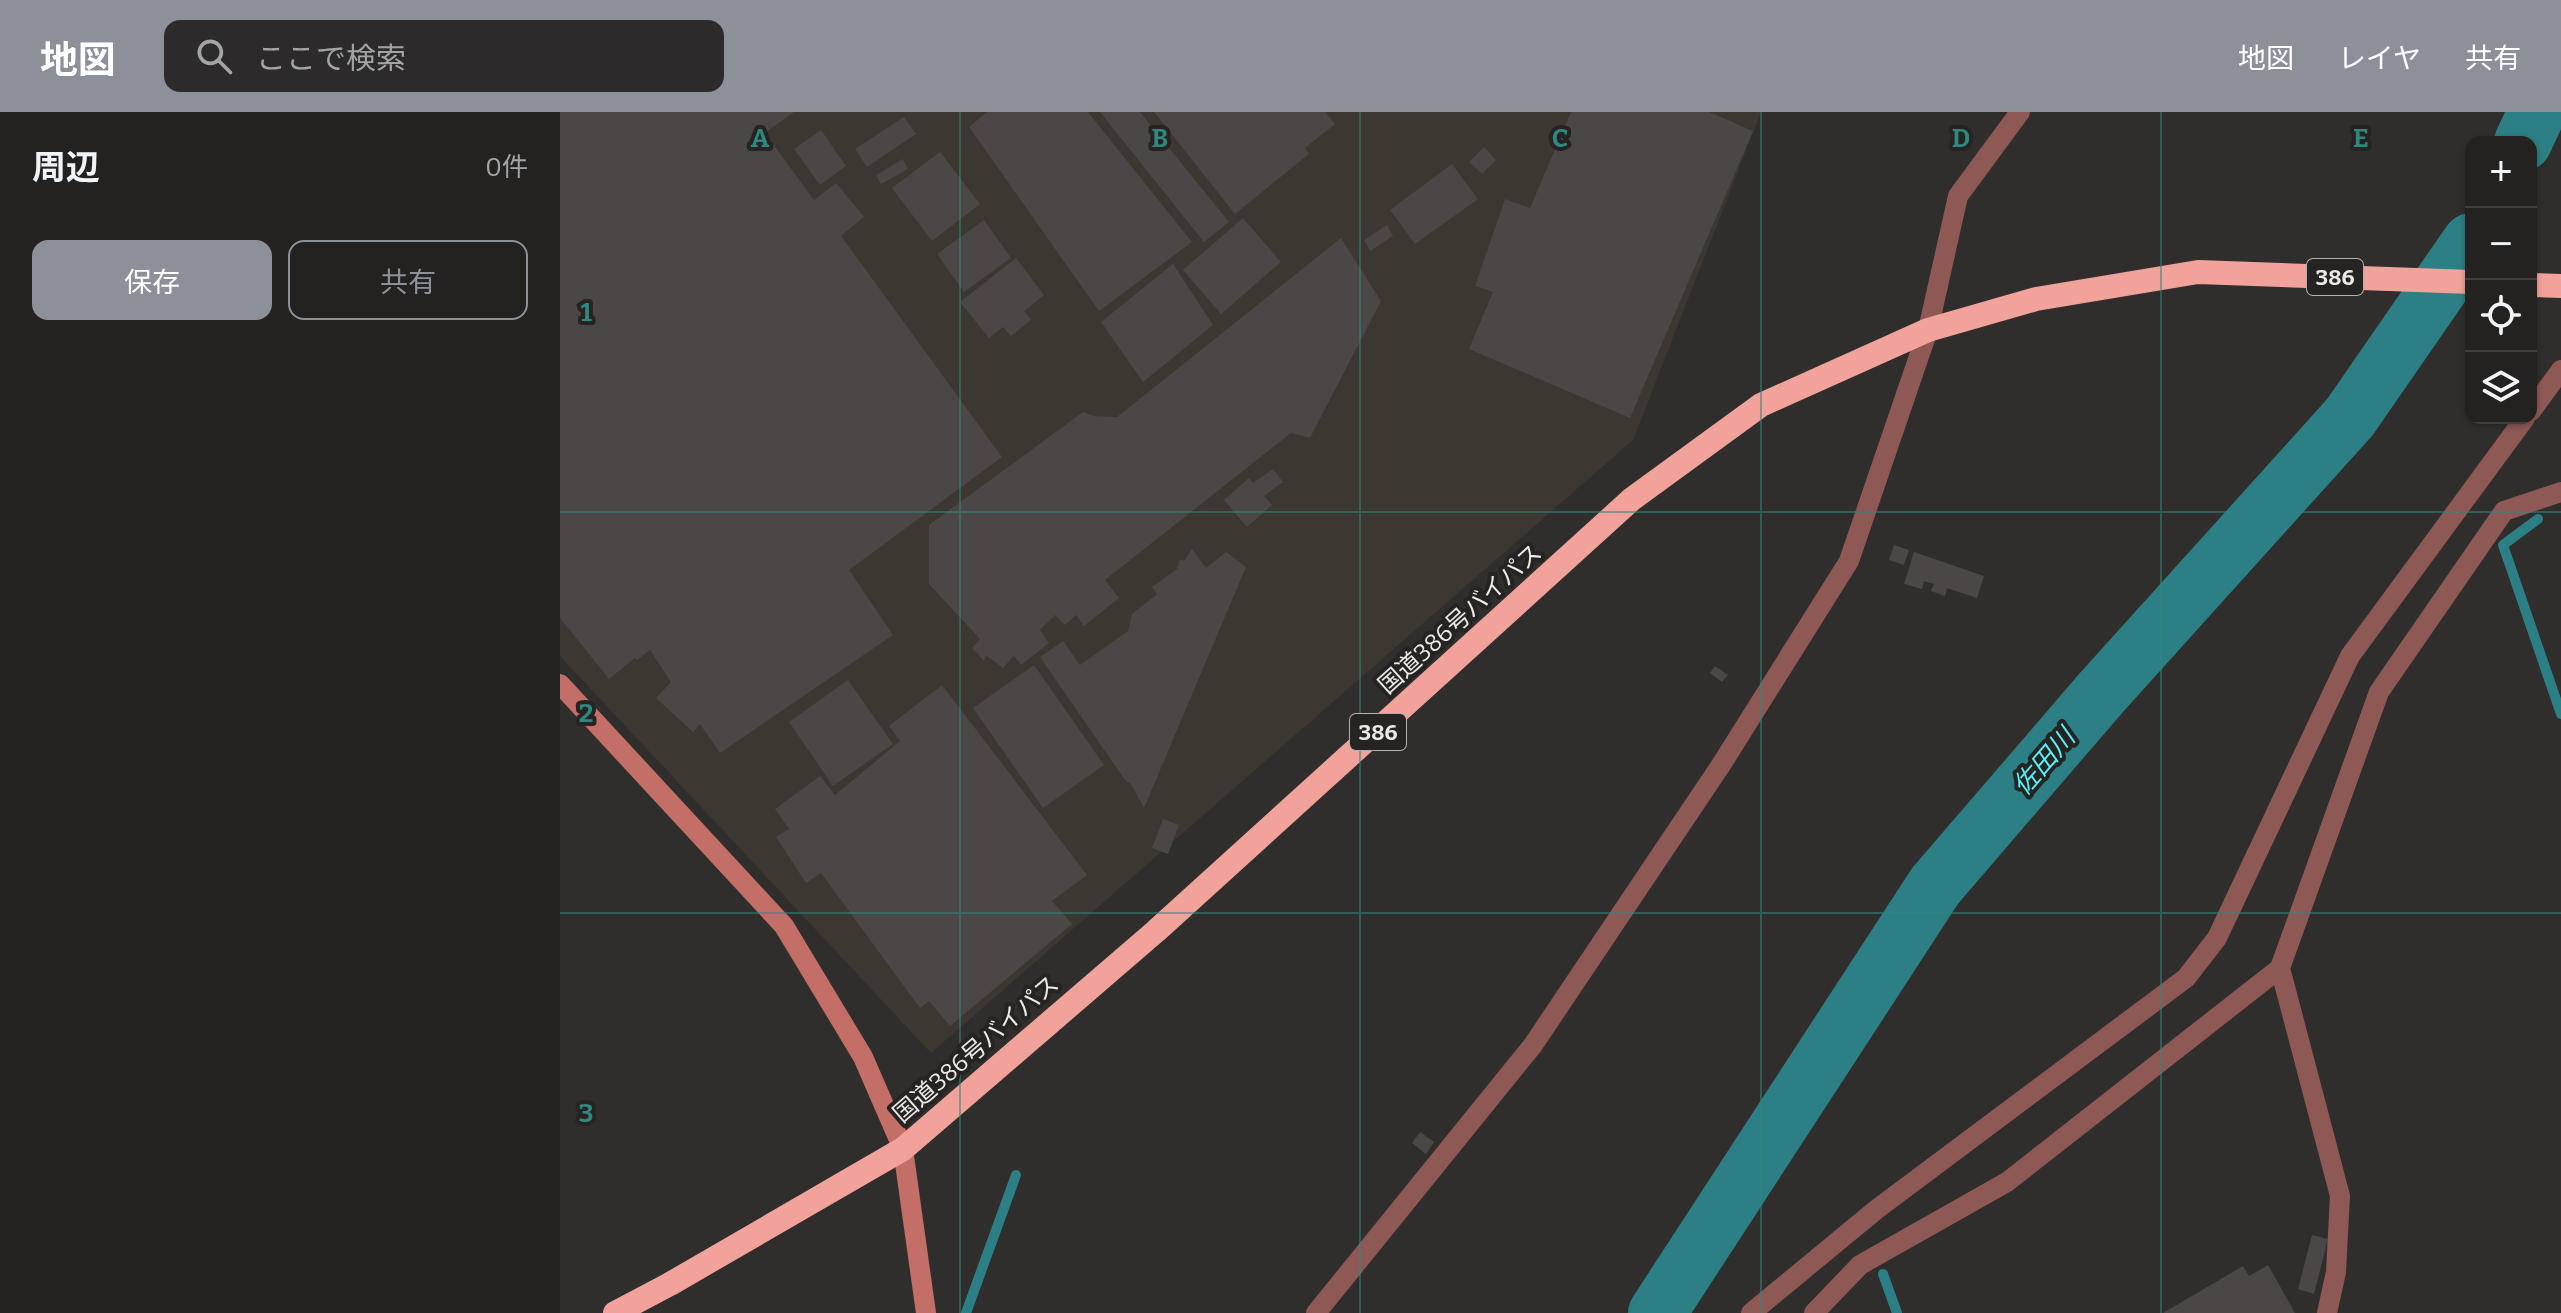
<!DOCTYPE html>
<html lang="ja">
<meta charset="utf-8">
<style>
:root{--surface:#242221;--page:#2c2a2a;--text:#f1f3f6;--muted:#a3a4a5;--line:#413f3f;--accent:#8c9099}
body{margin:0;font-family:Bitter,"Noto Sans JP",serif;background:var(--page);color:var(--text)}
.controls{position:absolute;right:24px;top:24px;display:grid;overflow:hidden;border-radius:16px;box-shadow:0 2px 6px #0004}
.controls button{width:72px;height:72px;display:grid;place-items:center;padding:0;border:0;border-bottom:2px solid var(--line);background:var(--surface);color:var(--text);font:40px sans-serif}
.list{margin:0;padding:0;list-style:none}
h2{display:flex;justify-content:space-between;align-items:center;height:104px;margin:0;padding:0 32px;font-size:34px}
h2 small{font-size:26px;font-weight:400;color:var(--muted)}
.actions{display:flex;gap:16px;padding:24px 32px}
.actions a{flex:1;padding:18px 0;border:2px solid var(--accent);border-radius:16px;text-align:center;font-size:28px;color:var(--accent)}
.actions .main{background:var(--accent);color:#fff}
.icon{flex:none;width:44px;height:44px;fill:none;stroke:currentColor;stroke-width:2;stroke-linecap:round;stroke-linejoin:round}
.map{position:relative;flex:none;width:2001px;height:1201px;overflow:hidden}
header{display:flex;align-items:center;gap:48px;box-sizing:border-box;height:112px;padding:0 40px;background:var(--accent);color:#fff}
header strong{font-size:38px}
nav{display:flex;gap:44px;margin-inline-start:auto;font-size:28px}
.search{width:560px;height:72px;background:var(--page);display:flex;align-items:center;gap:20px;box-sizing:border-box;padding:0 28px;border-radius:16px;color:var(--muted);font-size:30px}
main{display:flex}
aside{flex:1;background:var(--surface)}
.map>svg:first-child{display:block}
.built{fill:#3c3730}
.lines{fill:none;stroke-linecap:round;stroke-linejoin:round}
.stream{stroke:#2c7f84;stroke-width:10}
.river{stroke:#2c7f84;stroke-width:58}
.building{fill:#4a4746}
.street{stroke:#8e5954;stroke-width:20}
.secondary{stroke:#c36f68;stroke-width:20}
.highway{stroke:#f1a39b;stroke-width:24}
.grid{fill:none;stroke:#308780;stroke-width:2;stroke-opacity:0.55}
.labels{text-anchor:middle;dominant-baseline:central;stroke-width:8;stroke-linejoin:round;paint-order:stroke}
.shield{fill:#262422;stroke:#b0afad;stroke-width:2}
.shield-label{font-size:22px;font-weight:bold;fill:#ebeae9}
.street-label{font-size:24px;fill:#ebeae9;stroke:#262422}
.water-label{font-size:26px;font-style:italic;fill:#55f0f9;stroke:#262422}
.grid-label{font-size:26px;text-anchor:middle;font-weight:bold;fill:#308780;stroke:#262422;stroke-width:8;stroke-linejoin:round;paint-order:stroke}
</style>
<header>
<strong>地図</strong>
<div class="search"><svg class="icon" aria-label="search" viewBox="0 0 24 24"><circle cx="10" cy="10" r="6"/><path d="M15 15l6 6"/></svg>ここで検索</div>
<nav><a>地図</a><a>レイヤ</a><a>共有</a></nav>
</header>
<main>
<aside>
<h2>周辺<small>0件</small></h2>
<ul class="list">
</ul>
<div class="actions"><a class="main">保存</a><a>共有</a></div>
</aside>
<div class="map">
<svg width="2001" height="1201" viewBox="0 0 2001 1201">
<rect width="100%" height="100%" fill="#302e2c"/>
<path class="built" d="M0 0H1201L1073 328 371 941 0 544Z"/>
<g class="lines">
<path class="stream" d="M1978 407 1943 433 2001 602
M1323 1162 1337 1201
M406 1201 456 1063"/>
<path class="river" d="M1963 30 1977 0
M1097 1201 1375 774 1541 581 1790 305 1911 130"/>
</g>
<path class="building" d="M0 0H234L205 21 254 88 276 71 304 105 281 124 442 345 289 458 333 523 160 641 140 612 133 620 96 586 111 570 90 538 77 548 75 546 49 567 0 506Z
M427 0H528L632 130 539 199 409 15Z
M540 0H580L669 110 644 130Z
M594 0H765L775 12 745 36 749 42 675 102Z
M1011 0H1149L1193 19 1070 306 909 237 933 180 915 174 945 87 970 96Z
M344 5 356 22 307 55 295 37Z
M261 18 286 54 260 73 234 37Z
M924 35 936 48 922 62 909 50Z
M380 40 420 92 372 129 332 76Z
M343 47 348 57 321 72 316 63Z
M892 52 918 87 855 132 830 98Z
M683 106 721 150 661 202 623 158Z
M424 108 451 146 404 180 377 142Z
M827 113 833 124 810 139 804 128Z
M781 126 821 189 750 326 731 321 545 468 559 486 524 514 516 503 505 513 495 503 480 518 489 531 461 553 454 544 443 556 426 543 424 549 412 536 420 527 369 472V413L523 300 534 304 557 305Z
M456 146 484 183 464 199 471 208 451 224 443 215 429 226 400 190Z
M613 152 653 213 583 270 541 210Z
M713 357 723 370 704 384 712 393 687 415 664 388 689 366 693 371Z
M1334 433 1349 438 1344 453 1329 448Z
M632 437 646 456 666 440 686 455 584 696 571 672 565 668 480 545 503 529 520 553 568 519 572 502 597 482 592 475 617 457 620 447 624 449Z
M1354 440 1424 464 1417 486 1387 476 1385 484 1371 479 1374 472 1364 469 1362 477 1344 472Z
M474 553 544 653 483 696 413 596Z
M1155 554 1168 563 1162 570 1150 561Z
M288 568 333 632 273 674 229 610Z
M382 573 527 763 492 789 512 812 390 914 369 889 360 896 261 761 246 771 216 725 229 717 215 697 260 664 275 683 340 629 329 614Z
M603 707 619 713 608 742 592 736Z
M860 1020 874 1030 866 1042 852 1031Z
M1752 1123 1768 1127 1754 1182 1738 1177Z
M1708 1153 1735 1201H1603L1683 1154 1689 1164Z"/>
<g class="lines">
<path class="street" d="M1971 299 2001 258
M1720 856 1780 1084 1776 1160 1767 1201
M756 1201 973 933 1161 653 1289 449 1368 218 1398 84 1460 0
M1191 1201 1317 1097 1626 866 1657 826 1790 544 1965 306
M1254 1201 1300 1153 1447 1070 1720 856 1819 580 1944 399 2001 380"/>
<path class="secondary" d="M0 572 224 814 303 945 343 1037 366 1201"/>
<path class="highway" d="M1971 173 2001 174
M55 1201 110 1172 343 1037 596 819 1072 387 1201 293 1368 218 1476 187 1638 160 1911 170"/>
</g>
<path class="grid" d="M400 0V1201M800 0V1201M1201 0V1201M1601 0V1201M0 400H2001M0 801H2001"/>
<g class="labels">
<g class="shield">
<rect x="1747" y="147" width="56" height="36" rx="6"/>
<rect x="790" y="602" width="56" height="36" rx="6"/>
</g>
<g class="shield-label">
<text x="1775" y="165">386</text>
<text x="818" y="620">386</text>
</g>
<g class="street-label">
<text transform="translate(900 507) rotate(-42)">国道386号バイパス</text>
<text transform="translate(416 937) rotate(-41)">国道386号バイパス</text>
</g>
<g class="water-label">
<text transform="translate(1484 650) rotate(-49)">佐田川</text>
</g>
</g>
<g class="grid-label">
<text x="200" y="35">A</text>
<text x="600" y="35">B</text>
<text x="1000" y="35">C</text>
<text x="1401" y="35">D</text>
<text x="1801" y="35">E</text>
<text x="26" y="209">1</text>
<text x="26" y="610">2</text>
<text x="26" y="1010">3</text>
</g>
</svg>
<div class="controls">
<button>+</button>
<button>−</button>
<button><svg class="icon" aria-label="locate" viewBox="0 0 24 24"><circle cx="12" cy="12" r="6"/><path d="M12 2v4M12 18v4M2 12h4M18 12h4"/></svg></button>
<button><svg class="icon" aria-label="layers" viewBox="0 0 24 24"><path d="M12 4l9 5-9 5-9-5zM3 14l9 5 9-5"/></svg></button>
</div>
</div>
</main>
